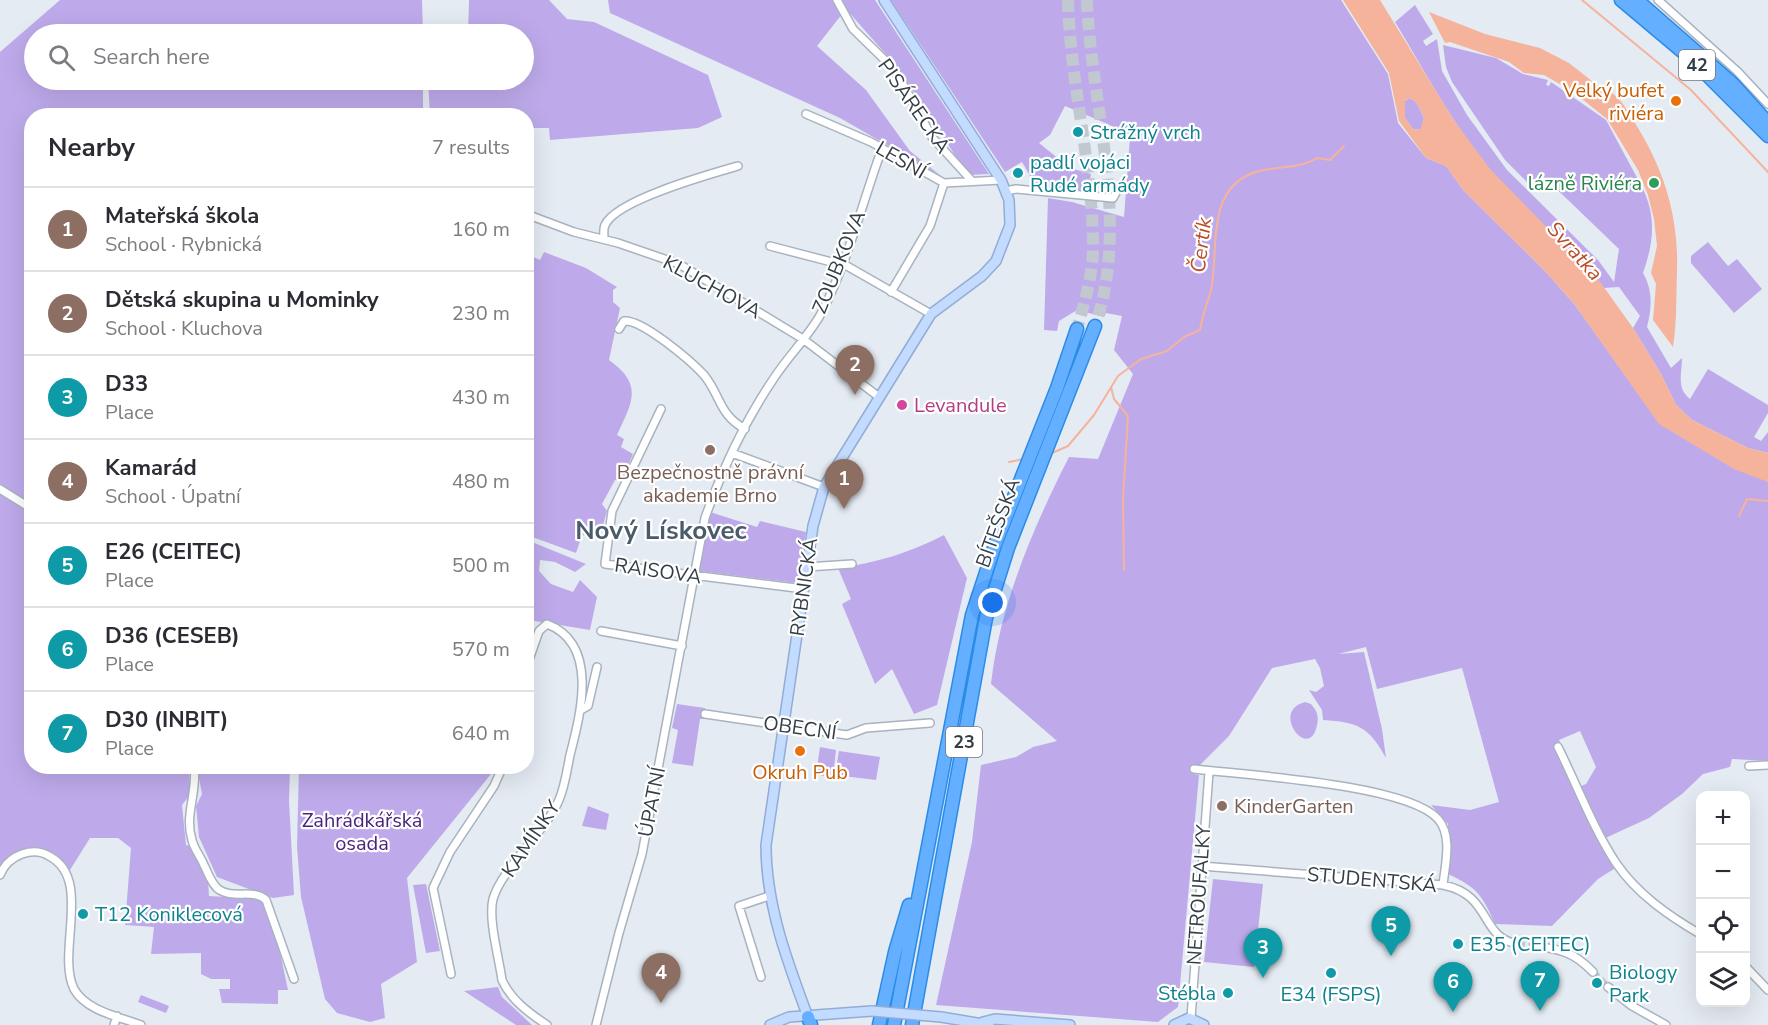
<!DOCTYPE html>
<meta charset="utf-8">
<style>
:root{--surface:#fff;--page:#f7f7f7;--text:#2b2b33;--muted:#7c7c81;--line:#e1e1e2;--accent:#db2777}
body{margin:0;font-family:"Nunito Sans",sans-serif;background:var(--page);color:var(--text)}
.controls{position:absolute;right:18px;bottom:18px;display:grid;overflow:hidden;border-radius:12px;box-shadow:0 6px 24px #0002}
.controls button{width:54px;height:54px;display:grid;place-items:center;padding:0;border:0;border-bottom:2px solid var(--line);background:var(--surface);color:var(--text);font:30px sans-serif}
.you{position:absolute;left:993px;top:603px;width:21px;height:21px;margin:-15px;border:4px solid #fff;border-radius:50%;background:#1a73e8;box-shadow:0 0 0 9px #1a73e833}
.badge{display:grid;place-items:center;width:39px;height:39px;border-radius:50%;background:var(--accent);color:#fff;font-size:20px;font-weight:700}
.pin{position:absolute;translate:-50% -50px;filter:drop-shadow(0 2px 3px #0008)}
.pin::after{content:'';position:absolute;top:32px;width:21px;height:18px;background:inherit;clip-path:polygon(0 0,100% 0,50% 100%)}
.list{margin:0;padding:0;list-style:none}
h2{display:flex;justify-content:space-between;align-items:center;height:78px;margin:0;padding:0 24px;font-size:26px}
h2 small{font-size:20px;font-weight:400;color:var(--muted)}
.list li{display:grid;grid-template-columns:39px 1fr auto;gap:18px;align-items:center;box-sizing:border-box;height:84px;padding:0 24px;border-top:2px solid var(--line)}
.list b{display:block;font-size:22px;white-space:nowrap}
.list p{margin:0;font-size:20px;white-space:nowrap;color:var(--muted)}
.list em{font-size:20px;font-style:normal;color:var(--muted)}
.icon{flex:none;width:33px;height:33px;fill:none;stroke:currentColor;stroke-width:2;stroke-linecap:round;stroke-linejoin:round}
.map{position:relative;flex:none;width:1768px;height:1025px;overflow:hidden}
.search{position:absolute;background:var(--surface);box-shadow:0 6px 24px #0002;left:24px;top:24px;width:510px;height:66px;display:flex;align-items:center;gap:15px;box-sizing:border-box;padding:0 21px;border-radius:33px;color:var(--muted);font-size:22px}
.panel{position:absolute;background:var(--surface);box-shadow:0 6px 24px #0002;left:24px;top:108px;width:510px;height:666px;border-radius:24px}
.map>svg:first-child{display:block}
.green{fill:#beaaeb;fill-rule:evenodd}
.water{fill:#f5b39c;fill-rule:evenodd}
.lines{fill:none;stroke-linecap:round;stroke-linejoin:round}
.stream{stroke:#f5b39c;stroke-width:2}
.street-tunnel{stroke:#c2c8d0;stroke-width:7;stroke-dasharray:7 3.5;stroke-linecap:butt}
.highway-tunnel{stroke:#c2c8d0;stroke-width:12;stroke-dasharray:12 6;stroke-linecap:butt}
.street-casing{stroke:#a7b3bf;stroke-width:10}
.secondary-casing{stroke:#91add6;stroke-width:12}
.highway-casing{stroke:#2b8ce7;stroke-width:15}
.street{stroke:#fff;stroke-width:7}
.secondary{stroke:#c3dbff;stroke-width:9}
.highway{stroke:#64afff;stroke-width:12}
.secondary-bridge-casing{stroke:#91add6;stroke-width:12;stroke-linecap:butt}
.secondary-bridge{stroke:#c3dbff;stroke-width:9}
.food-dot{fill:#e8710a;stroke:#fff;stroke-width:2}
.culture-dot{fill:#0f9aa8;stroke:#fff;stroke-width:2}
.leisure-dot{fill:#2e9e5b;stroke:#fff;stroke-width:2}
.hotel-dot{fill:#d1479c;stroke:#fff;stroke-width:2}
.education-dot{fill:#8d6e63;stroke:#fff;stroke-width:2}
.labels{text-anchor:middle;dominant-baseline:central;stroke-width:4.5;stroke-linejoin:round;paint-order:stroke}
.shield{fill:#fff;stroke:#71787e;stroke-width:1.5}
.shield-label{font-size:18px;font-weight:bold;fill:#343e46}
.food-label{font-size:20px;fill:#c56008;stroke:#fff;text-anchor:end}
.street-label{font-size:20px;fill:#343e46;stroke:#fff}
.culture-label{font-size:20px;fill:#0d838f;stroke:#fff;text-anchor:start}
.leisure-label{font-size:20px;fill:#27864d;stroke:#fff;text-anchor:end}
.hotel-label{font-size:20px;fill:#b23c85;stroke:#fff;text-anchor:start}
.education-label{font-size:20px;fill:#785e54;stroke:#fff}
.park-label{font-size:20px;fill:#4d247c;stroke:#fff}
.water-label{font-size:21px;font-style:italic;fill:#b94e26;stroke:#fff}
.district-label{font-size:26px;font-weight:bold;fill:#4a5c6a;stroke:#fff}
</style>
<div class="map">
<svg width="1768" height="1025" viewBox="0 0 1768 1025">
<rect width="100%" height="100%" fill="#e5ebf3"/>
<path class="green" d="M60 0H422L423 34H34V80H423V115L32 116 31 506 0 486V52Z
M469 0H549L567 19 594 22 708 75 722 117 698 128 550 140 549 128H533V147L527 148 526 116 430 115 428 80H524V34H468Z
M608 0H875L989 174 968 175 898 68 846 9 817 46 866 90 910 151 941 176 840 118 610 13Z
M891 0H1341L1388 74 1398 123 1426 158 1446 166 1464 191 1546 272 1575 305 1659 423 1768 482V761L1732 759 1730 767 1703 774 1682 794 1649 818 1601 840 1617 867 1598 879 1552 926 1495 924C1482 895 1478 888 1448 874V824L1431 805 1470 810 1499 802 1462 668 1377 689 1366 647 1338 654 1364 652 1382 729 1386 758C1369 727 1358 722 1323 720L1322 710 1309 690 1316 692 1324 686 1320 668 1315 659 1272 668 1229 736 1200 765H1194V774L1199 775 1178 1007 1158 1022 936 1005 972 842 981 765 1016 757 1033 747 1057 741 991 684C1000 604 1033 528 1069 457L1098 459 1133 374 1114 350 1122 316 1106 313 1104 317 1077 310 1059 321 1057 331 1044 330 1048 198 1072 202 1124 217 1130 137 1110 125 1065 106 1050 135 1039 143 1070 168 1091 174 1088 193 1037 188 1022 162 1005 172ZM1580 731 1596 767 1586 784 1581 786 1559 740Z
M1415 5 1433 34 1423 41 1426 46 1437 39 1442 71 1467 115 1507 170 1598 260 1614 282 1619 249 1542 175 1528 183 1505 160 1452 82 1446 67 1443 45 1496 58 1523 74 1548 80 1546 85 1549 86 1551 82 1606 120 1641 185 1636 188 1637 191 1643 189C1657 219 1653 244 1643 273 1653 290 1652 308 1647 327L1671 368 1682 358C1682 374 1676 388 1690 399L1708 369 1768 405V413L1754 437 1761 441 1768 432V453L1748 448 1692 420 1676 405 1661 374 1633 328 1640 316 1619 287 1604 288C1570 246 1527 213 1492 172 1454 127 1426 73 1395 22Z
M1410 98 1417 103 1424 118 1421 130 1413 129 1405 118V101Z
M1708 242 1728 266 1737 259 1762 289 1734 313 1691 263V256Z
M544 252 586 268 617 287 613 290V302L620 308 609 360C644 385 632 402 617 435L624 439 621 447 633 454 621 481 615 480 602 504 607 511 603 525H596L595 537 582 535 576 553 527 535V254L540 260Z
M0 493 31 511 32 766 189 767 190 795 182 805 186 845 194 847 208 879 209 896 262 899 275 929 288 990H278V1004L222 1003 219 989H230V979H211L201 974V953L151 954 154 927 125 925 131 848 118 838H90L70 870C53 842 20 842 0 866Z
M710 512 757 527 760 521 806 532 797 583 699 571Z
M944 535 967 578 937 705 914 714 892 669 875 684 842 604 851 599 838 568C876 563 909 553 944 535Z
M527 540 586 564 575 572 555 562 540 560 539 571 551 584 573 592 580 580 597 597 590 630 529 620 527 632Z
M1305 702 1311 704C1317 711 1319 716 1317 725 1310 763 1269 711 1305 702Z
M677 704 705 708 704 719H700L693 766 672 763 678 730 672 728Z
M820 747 836 750 833 777 816 775Z
M839 751 880 757 876 780 835 775Z
M299 766 493 767 491 774 407 878 417 962 381 984 385 1018 370 1022 337 1013 325 999 301 897 297 847Z
M197 767H290L289 801 294 895 273 898 217 877 199 837 196 806 202 794Z
M588 806 609 814 606 830 582 826Z
M1213 879 1263 884 1254 967 1204 962Z
M426 884 440 951 426 953 413 885Z
M498 987 502 997 532 1025H516L464 991Z
M141 995 169 1006 166 1013 138 1002Z"/>
<path class="water" d="M1343 0H1380L1453 119 1490 169 1601 283 1633 328 1661 374 1676 405 1692 420 1748 448 1768 453V482L1734 469 1659 424 1575 305 1546 272 1464 191 1446 166 1426 158 1399 121 1389 73ZM1410 98 1417 103 1424 118 1420 130 1413 129 1405 118V101Z
M1429 12 1485 34 1540 48 1569 63 1602 89C1618 92 1625 107 1633 120 1664 168 1679 216 1677 273 1676 298 1677 322 1673 347L1653 320 1656 284 1651 273 1657 246 1654 219 1648 195 1638 170 1607 119 1572 91 1544 75 1524 73 1509 62 1450 42 1445 43Z"/>
<g class="lines">
<path class="stream" d="M1582 0 1691 90 1768 172
M1111 387 1114 399 1128 416 1123 498 1124 570
M1050 454 1068 446 1094 415 1118 376 1141 359 1167 351 1184 337 1200 330C1202 316 1207 304 1211 290 1219 254 1206 197 1246 176 1269 164 1297 171 1317 158L1330 160 1344 146
M1009 462 1024 459
M1739 516 1747 499 1768 501"/>
<path class="street-tunnel" d="M1518 944 1534 946
M1593 972 1608 987"/>
<path class="highway-tunnel" d="M1068 0C1070 85 1094 167 1093 252 1092 278 1084 304 1077 329
M1087 0C1091 107 1131 221 1095 326"/>
<g class="street-casing">
<path id="street" d="M837 0 853 29 895 70 932 137 972 181
M1658 0 1737 71 1768 104
M806 114 871 142 944 183 1001 180
M1006 191 1016 189 1113 198 1118 189
M526 214 574 232 618 243 679 264 803 339 879 397
M604 239C604 235 603 229 605 225 616 200 710 174 738 166
M770 246 847 266 931 314
M891 292 930 226 944 183
M619 329 624 321C642 319 691 361 704 375 721 396 719 415 745 429
M661 409 612 511 605 564 804 589
M732 453 824 487
M0 489 32 509
M807 567 852 564
M601 631 682 646
M526 668 539 631 547 624C600 644 580 716 570 755 567 770 565 786 559 800 546 831 502 868 493 899 488 919 499 958 502 980 511 1000 529 1013 547 1025
M581 710 588 706 597 667
M705 714 847 735 866 728 930 723
M1558 747C1577 785 1593 828 1616 863 1637 894 1669 916 1700 934
M194 766C198 791 184 815 192 840 194 849 201 857 204 865 208 873 211 883 218 889 233 900 254 888 266 900L294 979
M1749 766 1768 765
M1194 769C1244 775 1407 784 1438 819 1453 836 1445 865 1443 885
M1201 866 1443 885C1493 895 1479 938 1518 944
M0 875C4 865 11 858 22 854 31 851 41 851 49 856 93 878 56 953 74 989 86 1011 120 1017 141 1025
M1534 946C1560 949 1574 952 1593 972
M1746 967 1768 990
M451 974 433 888 450 852 494 786 503 766
M761 977 739 906 769 896
M1608 987 1632 1006 1666 1025
M1191 1018 1209 772
M114 1025 117 1016
M596 1025 619 933 642 854 705 518C722 470 745 421 774 378 789 355 809 336 822 312 847 263 861 208 879 157L885 152"/>
</g>
<g class="secondary-casing">
<path id="secondary" d="M808 1017C787 961 766 905 766 845L813 526 824 487 931 314 982 276 996 261 1010 225 1009 200 1001 180 884 0
M941 1017 989 1025
M983 1022 995 1019 1070 1025
M770 1025 789 1017 872 1011
M1174 1025 1189 1018 1204 1025"/>
</g>
<g class="highway-casing">
<path id="highway" d="M1621 0 1690 58 1768 136
M1637 0 1733 84 1768 123
M808 1017 811 1025
M879 1025 895 952 909 905
M894 1025 972 615 995 545 1057 388 1077 329
M912 1025 986 618 1008 548 1095 326"/>
</g>
<use href="#street" class="street"/>
<use href="#secondary" class="secondary"/>
<use href="#highway" class="highway"/>
<g class="secondary-bridge-casing">
<path id="secondary-bridge" d="M872 1011 941 1017"/>
</g>
<use href="#secondary-bridge" class="secondary-bridge"/>
</g>
<g class="food-dot">
<circle cx="1676" cy="101" r="6"/>
<circle cx="800" cy="751" r="6"/>
</g>
<g class="culture-dot">
<circle cx="1078" cy="132" r="6"/>
<circle cx="1018" cy="173" r="6"/>
<circle cx="83" cy="914" r="6"/>
<circle cx="1458" cy="944" r="6"/>
<circle cx="1331" cy="973" r="6"/>
<circle cx="1597" cy="983" r="6"/>
<circle cx="1228" cy="993" r="6"/>
</g>
<circle class="leisure-dot" cx="1654" cy="183" r="6"/>
<circle class="hotel-dot" cx="902" cy="405" r="6"/>
<g class="education-dot">
<circle cx="710" cy="450" r="6"/>
<circle cx="1222" cy="806" r="6"/>
</g>
<g class="labels">
<g class="shield">
<rect x="1679" y="50" width="36" height="30" rx="4.5"/>
<rect x="946" y="727" width="36" height="30" rx="4.5"/>
</g>
<g class="shield-label">
<text x="1697" y="65">42</text>
<text x="964" y="742">23</text>
</g>
<g class="food-label">
<text x="1664" y="90">Velký bufet<tspan x="1664" dy="23">riviéra</tspan></text>
<text x="800" y="772" text-anchor="middle">Okruh Pub</text>
</g>
<g class="street-label">
<text transform="translate(914 106) rotate(55)">PISÁRECKÁ</text>
<text transform="translate(901 160) rotate(30)">LESNÍ</text>
<text transform="translate(839 262) rotate(-68)">ZOUBKOVA</text>
<text transform="translate(712 287) rotate(29)">KLUCHOVA</text>
<text transform="translate(998 523) rotate(-70)">BÍTEŠSKÁ</text>
<text transform="translate(658 571) rotate(8)">RAISOVA</text>
<text transform="translate(804 587) rotate(-82)">RYBNICKÁ</text>
<text transform="translate(800 728) rotate(8)">OBECNÍ</text>
<text transform="translate(652 802) rotate(-79)">ÚPATNÍ</text>
<text transform="translate(531 839) rotate(-56)">KAMÍNKY</text>
<text transform="translate(1372 880) rotate(5)">STUDENTSKÁ</text>
<text transform="translate(1199 895) rotate(-86)">NETROUFALKY</text>
</g>
<g class="culture-label">
<text x="1090" y="132">Strážný vrch</text>
<text x="1030" y="162">padlí vojáci<tspan x="1030" dy="23">Rudé armády</tspan></text>
<text x="95" y="914">T12 Koniklecová</text>
<text x="1470" y="944">E35 (CEITEC)</text>
<text x="1609" y="972">Biology<tspan x="1609" dy="23">Park</tspan></text>
<text x="1216" y="993" text-anchor="end">Stébla</text>
<text x="1331" y="994" text-anchor="middle">E34 (FSPS)</text>
</g>
<g class="leisure-label">
<text x="1642" y="183">lázně Riviéra</text>
</g>
<g class="hotel-label">
<text x="914" y="405">Levandule</text>
</g>
<g class="education-label">
<text x="710" y="472">Bezpečnostně právní<tspan x="710" dy="23">akademie Brno</tspan></text>
<text x="1234" y="806" text-anchor="start">KinderGarten</text>
</g>
<g class="park-label">
<text x="362" y="820">Zahrádkářská<tspan x="362" dy="23">osada</tspan></text>
</g>
<g class="water-label">
<text transform="translate(1201 245) rotate(-83)">Čertík</text>
<text transform="translate(1575 251) rotate(48)">Svratka</text>
</g>
<g class="district-label">
<text x="661" y="530">Nový Lískovec</text>
</g>
</g>
</svg>
<div class="controls">
<button>+</button>
<button>−</button>
<button><svg class="icon" aria-label="locate" viewBox="0 0 24 24"><circle cx="12" cy="12" r="6"/><path d="M12 2v4M12 18v4M2 12h4M18 12h4"/></svg></button>
<button><svg class="icon" aria-label="layers" viewBox="0 0 24 24"><path d="M12 4l9 5-9 5-9-5zM3 14l9 5 9-5"/></svg></button>
</div>
<div class="you"></div>
<div class="pin badge" style="left:844px;top:509px;background:#8d6e63">1</div>
<div class="pin badge" style="left:855px;top:395px;background:#8d6e63">2</div>
<div class="pin badge" style="left:1263px;top:978px;background:#0f9aa8">3</div>
<div class="pin badge" style="left:661px;top:1003px;background:#8d6e63">4</div>
<div class="pin badge" style="left:1391px;top:956px;background:#0f9aa8">5</div>
<div class="pin badge" style="left:1453px;top:1012px;background:#0f9aa8">6</div>
<div class="pin badge" style="left:1540px;top:1011px;background:#0f9aa8">7</div>
<div class="search"><svg class="icon" aria-label="search" viewBox="0 0 24 24"><circle cx="10" cy="10" r="6"/><path d="M15 15l6 6"/></svg>Search here</div>
<section class="panel">
<h2>Nearby<small>7 results</small></h2>
<ul class="list">
<li><span class="badge" style="background:#8d6e63">1</span><div><b>Mateřská škola</b><p>School · Rybnická</p></div><em>160 m</em></li>
<li><span class="badge" style="background:#8d6e63">2</span><div><b>Dětská skupina u Mominky</b><p>School · Kluchova</p></div><em>230 m</em></li>
<li><span class="badge" style="background:#0f9aa8">3</span><div><b>D33</b><p>Place</p></div><em>430 m</em></li>
<li><span class="badge" style="background:#8d6e63">4</span><div><b>Kamarád</b><p>School · Úpatní</p></div><em>480 m</em></li>
<li><span class="badge" style="background:#0f9aa8">5</span><div><b>E26 (CEITEC)</b><p>Place</p></div><em>500 m</em></li>
<li><span class="badge" style="background:#0f9aa8">6</span><div><b>D36 (CESEB)</b><p>Place</p></div><em>570 m</em></li>
<li><span class="badge" style="background:#0f9aa8">7</span><div><b>D30 (INBIT)</b><p>Place</p></div><em>640 m</em></li>
</ul>
</section>
</div>
